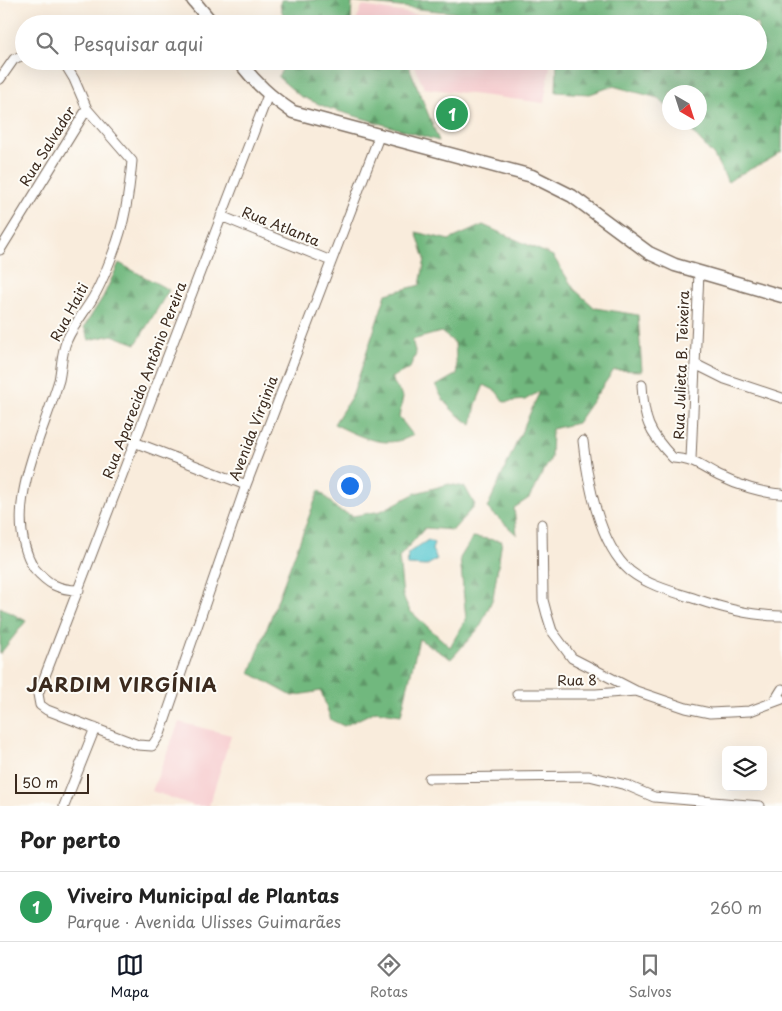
<!DOCTYPE html>
<html lang="pt">
<meta charset="utf-8">
<style>
:root{--surface:#fff;--page:#f6f6f6;--text:#222;--muted:#767676;--line:#e0e0e0;--accent:#111827}
body{margin:0;font-family:"Playpen Sans",sans-serif;background:var(--page);color:var(--text)}
.controls{position:absolute;right:15px;bottom:15px;display:grid;overflow:hidden;border-radius:8px;box-shadow:0 5px 20px #0002}
.controls button{width:45px;height:45px;display:grid;place-items:center;padding:0;border:0;border-bottom:1px solid var(--line);background:var(--surface);color:var(--text);font:25px sans-serif}
.compass{position:absolute;left:662px;top:85px;width:45px;height:45px;border-radius:50%;background:var(--surface);box-shadow:0 5px 20px #0002;rotate:141deg}
.scale{position:absolute;left:15px;bottom:12px;width:74px;box-sizing:border-box;padding-left:5px;border:2px solid #3b2a1e;border-top:0;font-size:14px;line-height:18px;white-space:nowrap;color:#3b2a1e;-webkit-text-stroke:4px #fdfcf7;paint-order:stroke}
.you{position:absolute;left:349px;top:485px;width:18px;height:18px;margin:-12px;border:4px solid #fff;border-radius:50%;background:#1a73e8;box-shadow:0 0 0 8px #1a73e833}
.badge{display:grid;place-items:center;width:32px;height:32px;border-radius:50%;background:var(--accent);color:#fff;font-size:16px;font-weight:700}
.pin{position:absolute;translate:-50% -50%;border:2px solid #fff;box-shadow:0 1px 5px #0006}
.list{margin:0;padding:0;list-style:none}
h2{display:flex;justify-content:space-between;align-items:center;height:65px;margin:0;padding:0 20px;font-size:21px}
h2 small{font-size:16px;font-weight:400;color:var(--muted)}
.list li{display:grid;grid-template-columns:32px 1fr auto;gap:15px;align-items:center;box-sizing:border-box;height:70px;padding:0 20px;border-top:1px solid var(--line)}
.list b{display:block;font-size:19px;white-space:nowrap}
.list p{margin:0;font-size:16px;white-space:nowrap;color:var(--muted)}
.list em{font-size:16px;font-style:normal;color:var(--muted)}
.icon{flex:none;width:28px;height:28px;fill:none;stroke:currentColor;stroke-width:2;stroke-linecap:round;stroke-linejoin:round}
.map{position:relative;flex:none;width:782px;height:806px;overflow:hidden}
.search{position:absolute;background:var(--surface);box-shadow:0 5px 20px #0002;left:15px;right:15px;top:15px;height:55px;display:flex;align-items:center;gap:12px;box-sizing:border-box;padding:0 18px;border-radius:28px;color:var(--muted);font-size:19px}
.sheet{height:135px;background:var(--surface)}
nav{display:flex;justify-content:space-around;align-items:center;box-sizing:border-box;height:70px;border-top:1px solid var(--line);background:var(--surface);font-size:14px;color:var(--muted)}
nav a{display:grid;justify-items:center;gap:2px}
nav .on{color:var(--accent)}
.map>svg:first-child{display:block}
.built{fill:#f7cfd1}
.forest{fill:url(#forest-firs);stroke:#56714e}
.water{fill:#5cc9d1;stroke:#4c7a78}
.lines{fill:none;stroke-linecap:round;stroke-linejoin:round}
.street-casing{stroke:#7e6e60;stroke-width:11}
.secondary-casing{stroke:#7e6e60;stroke-width:15}
.street{stroke:#fff;stroke-width:9}
.secondary{stroke:#fff;stroke-width:12}
.labels{text-anchor:middle;dominant-baseline:central;stroke-width:4;stroke-linejoin:round;paint-order:stroke}
.street-label{font-size:14px;fill:#3b2a1e;stroke:#fdfcf7}
.district-label{font-size:19px;font-weight:bold;letter-spacing:1px;fill:#3b2a1e;stroke:#fdfcf7}
</style>
<div class="map">
<svg width="782" height="806" viewBox="0 0 782 806">
<defs>
<pattern id="forest-firs" width="22" height="20" patternUnits="userSpaceOnUse" patternTransform="scale(1.25)"><rect width="22" height="20" fill="#71b87e"/><path d="M5 1l3.5 6h-7zM16 11l3.5 6h-7z" fill="#5e9667"/></pattern>
</defs>
<rect width="100%" height="100%" fill="#fdfcf7"/>
<filter id="ink" filterUnits="userSpaceOnUse"><feTurbulence type="fractalNoise" baseFrequency=".02" numOctaves="2"/><feDisplacementMap in="SourceGraphic" scale="10" xChannelSelector="R" yChannelSelector="G"/><feConvolveMatrix kernelMatrix="1 2 1 2 8 2 1 2 1" color-interpolation-filters="sRGB"/></filter>
<filter id="wash" filterUnits="userSpaceOnUse"><feTurbulence type="fractalNoise" baseFrequency=".0096" numOctaves="4" result="noise"/><feDisplacementMap in="SourceGraphic" scale="20" xChannelSelector="R" yChannelSelector="G"/><feGaussianBlur stdDeviation="1.12" result="paint"/><feColorMatrix in="noise" values="0 0 0 0 0 0 0 0 0 0 0 0 0 0 0 0 0 1.4 0 .05"/><feComposite in="paint" operator="in"/></filter>
<g filter="url(#wash)">
<rect width="100%" height="100%" fill="#f9ecdc"/>
<path class="built" d="M362 6 476 24H355Z
M412 61H551L544 103 424 88Z
M179 722 231 735 209 806H195L152 791Z"/>
<path class="forest" d="M281 0H782V151C765 165 745 169 728 182L714 156 684 123 700 122V92H670L669 109 658 98 613 86 590 94 556 92 557 61H758V24H540L534 21 352 2 351 24H286L280 5Z
M287 61H403L408 64 439 141 328 108 300 96 278 77Z
M483 225 553 256 574 289 595 308 638 315 642 371 614 370 577 423 552 429 551 458 529 498 514 508 517 535 487 508 540 391 525 400 504 402 496 391 484 385 476 404 472 425C455 414 444 405 436 386L457 374 455 343 441 332 412 340 416 354 410 368 391 378 403 397 399 417 413 435C386 451 359 436 334 424L353 394 386 294 420 285 425 259 416 232 449 240Z
M119 263 169 290 136 344 112 335 89 340 84 327 103 297Z
M449 484 465 487 475 505 453 530 425 528 399 557 403 596 410 611 450 647 466 619 460 558 473 537 502 541 493 598 480 627 451 659 419 639 401 715 376 711 344 726 331 720 321 691 292 696 250 673 319 490 338 510 353 516 381 511 416 493Z
M0 607 26 621 0 654Z"/>
<path class="water" d="M428 540 434 543 432 550 437 559 426 566 407 565 408 553Z"/>
</g>
<g filter="url(#ink)">
<g class="lines">
<g class="street-casing">
<path id="street" d="M63 61 74 79 87 109 132 161C129 193 125 223 113 253 107 269 100 287 91 301 83 314 73 326 67 340 61 353 62 367 59 380 42 438 0 512 34 568 48 584 58 590 79 590
M0 79 14 59 24 55
M268 95 38 694 40 705 47 710 138 745 152 746 160 734 246 485 380 134
M221 216 331 261
M0 250 87 109
M695 364 725 379 782 398
M642 385C644 420 648 432 673 458 696 460 699 466 719 476 737 485 762 493 782 494
M583 441C587 479 599 545 630 571 649 586 674 592 696 599 725 609 752 616 782 616
M134 442 246 485
M691 459 699 272
M542 524 543 600 547 615 552 631 572 658 636 691 686 708 710 713 750 711 782 699
M517 694H596L636 691
M774 702 782 689
M429 778 589 776 626 785 654 797 760 806
M64 806 95 728"/>
</g>
<g class="secondary-casing">
<path id="secondary" d="M193 0 213 24
M239 61C255 83 271 97 293 112L532 176 572 196 649 253 675 265 782 296"/>
</g>
<use href="#street" class="street"/>
<use href="#secondary" class="secondary"/>
</g>
</g>
<g class="labels">
<g class="street-label">
<text transform="translate(47 146) rotate(-58)">Rua Salvador</text>
<text transform="translate(281 226) rotate(22)">Rua Atlanta</text>
<text transform="translate(69 312) rotate(-62)">Rua Haiti</text>
<text transform="translate(681 365) rotate(-88)">Rua Julieta B. Teixeira</text>
<text transform="translate(144 380) rotate(-69)">Rua Aparecido Antônio Pereira</text>
<text transform="translate(253 428) rotate(-69)">Avenida Virginia</text>
<text transform="translate(577 680) rotate(-1)">Rua 8</text>
</g>
<g class="district-label">
<text x="122" y="684">JARDIM VIRGÍNIA</text>
</g>
</g>
</svg>
<div class="controls">
<button><svg class="icon" aria-label="layers" viewBox="0 0 24 24"><path d="M12 4l9 5-9 5-9-5zM3 14l9 5 9-5"/></svg></button>
</div>
<svg class="compass" viewBox="-18 -18 36 36"><path d="M0-13l5 13h-10z" fill="#e53935"/><path d="M0 13l5-13h-10z" fill="#767676"/></svg>
<div class="scale">50 m</div>
<div class="you"></div>
<div class="pin badge" style="left:452px;top:114px;background:#2e9e5b">1</div>
<div class="search"><svg class="icon" aria-label="search" viewBox="0 0 24 24"><circle cx="10" cy="10" r="6"/><path d="M15 15l6 6"/></svg>Pesquisar aqui</div>
</div>
<section class="sheet">
<h2>Por perto<small></small></h2>
<ul class="list">
<li><span class="badge" style="background:#2e9e5b">1</span><div><b>Viveiro Municipal de Plantas</b><p>Parque · Avenida Ulisses Guimarães</p></div><em>260 m</em></li>
</ul>
</section>
<nav>
<a class="on"><svg class="icon" aria-label="map" viewBox="0 0 24 24"><path d="M3 6l6-2 6 2 6-2v14l-6 2-6-2-6 2zM9 4v14M15 6v14"/></svg>Mapa</a>
<a><svg class="icon" aria-label="directions" viewBox="0 0 24 24"><path d="M12 3l9 9-9 9-9-9zM9 14v-3h6M13 9l2 2-2 2"/></svg>Rotas</a>
<a><svg class="icon" aria-label="saved" viewBox="0 0 24 24"><path d="M7 4h10v16l-5-4-5 4z"/></svg>Salvos</a>
</nav>
